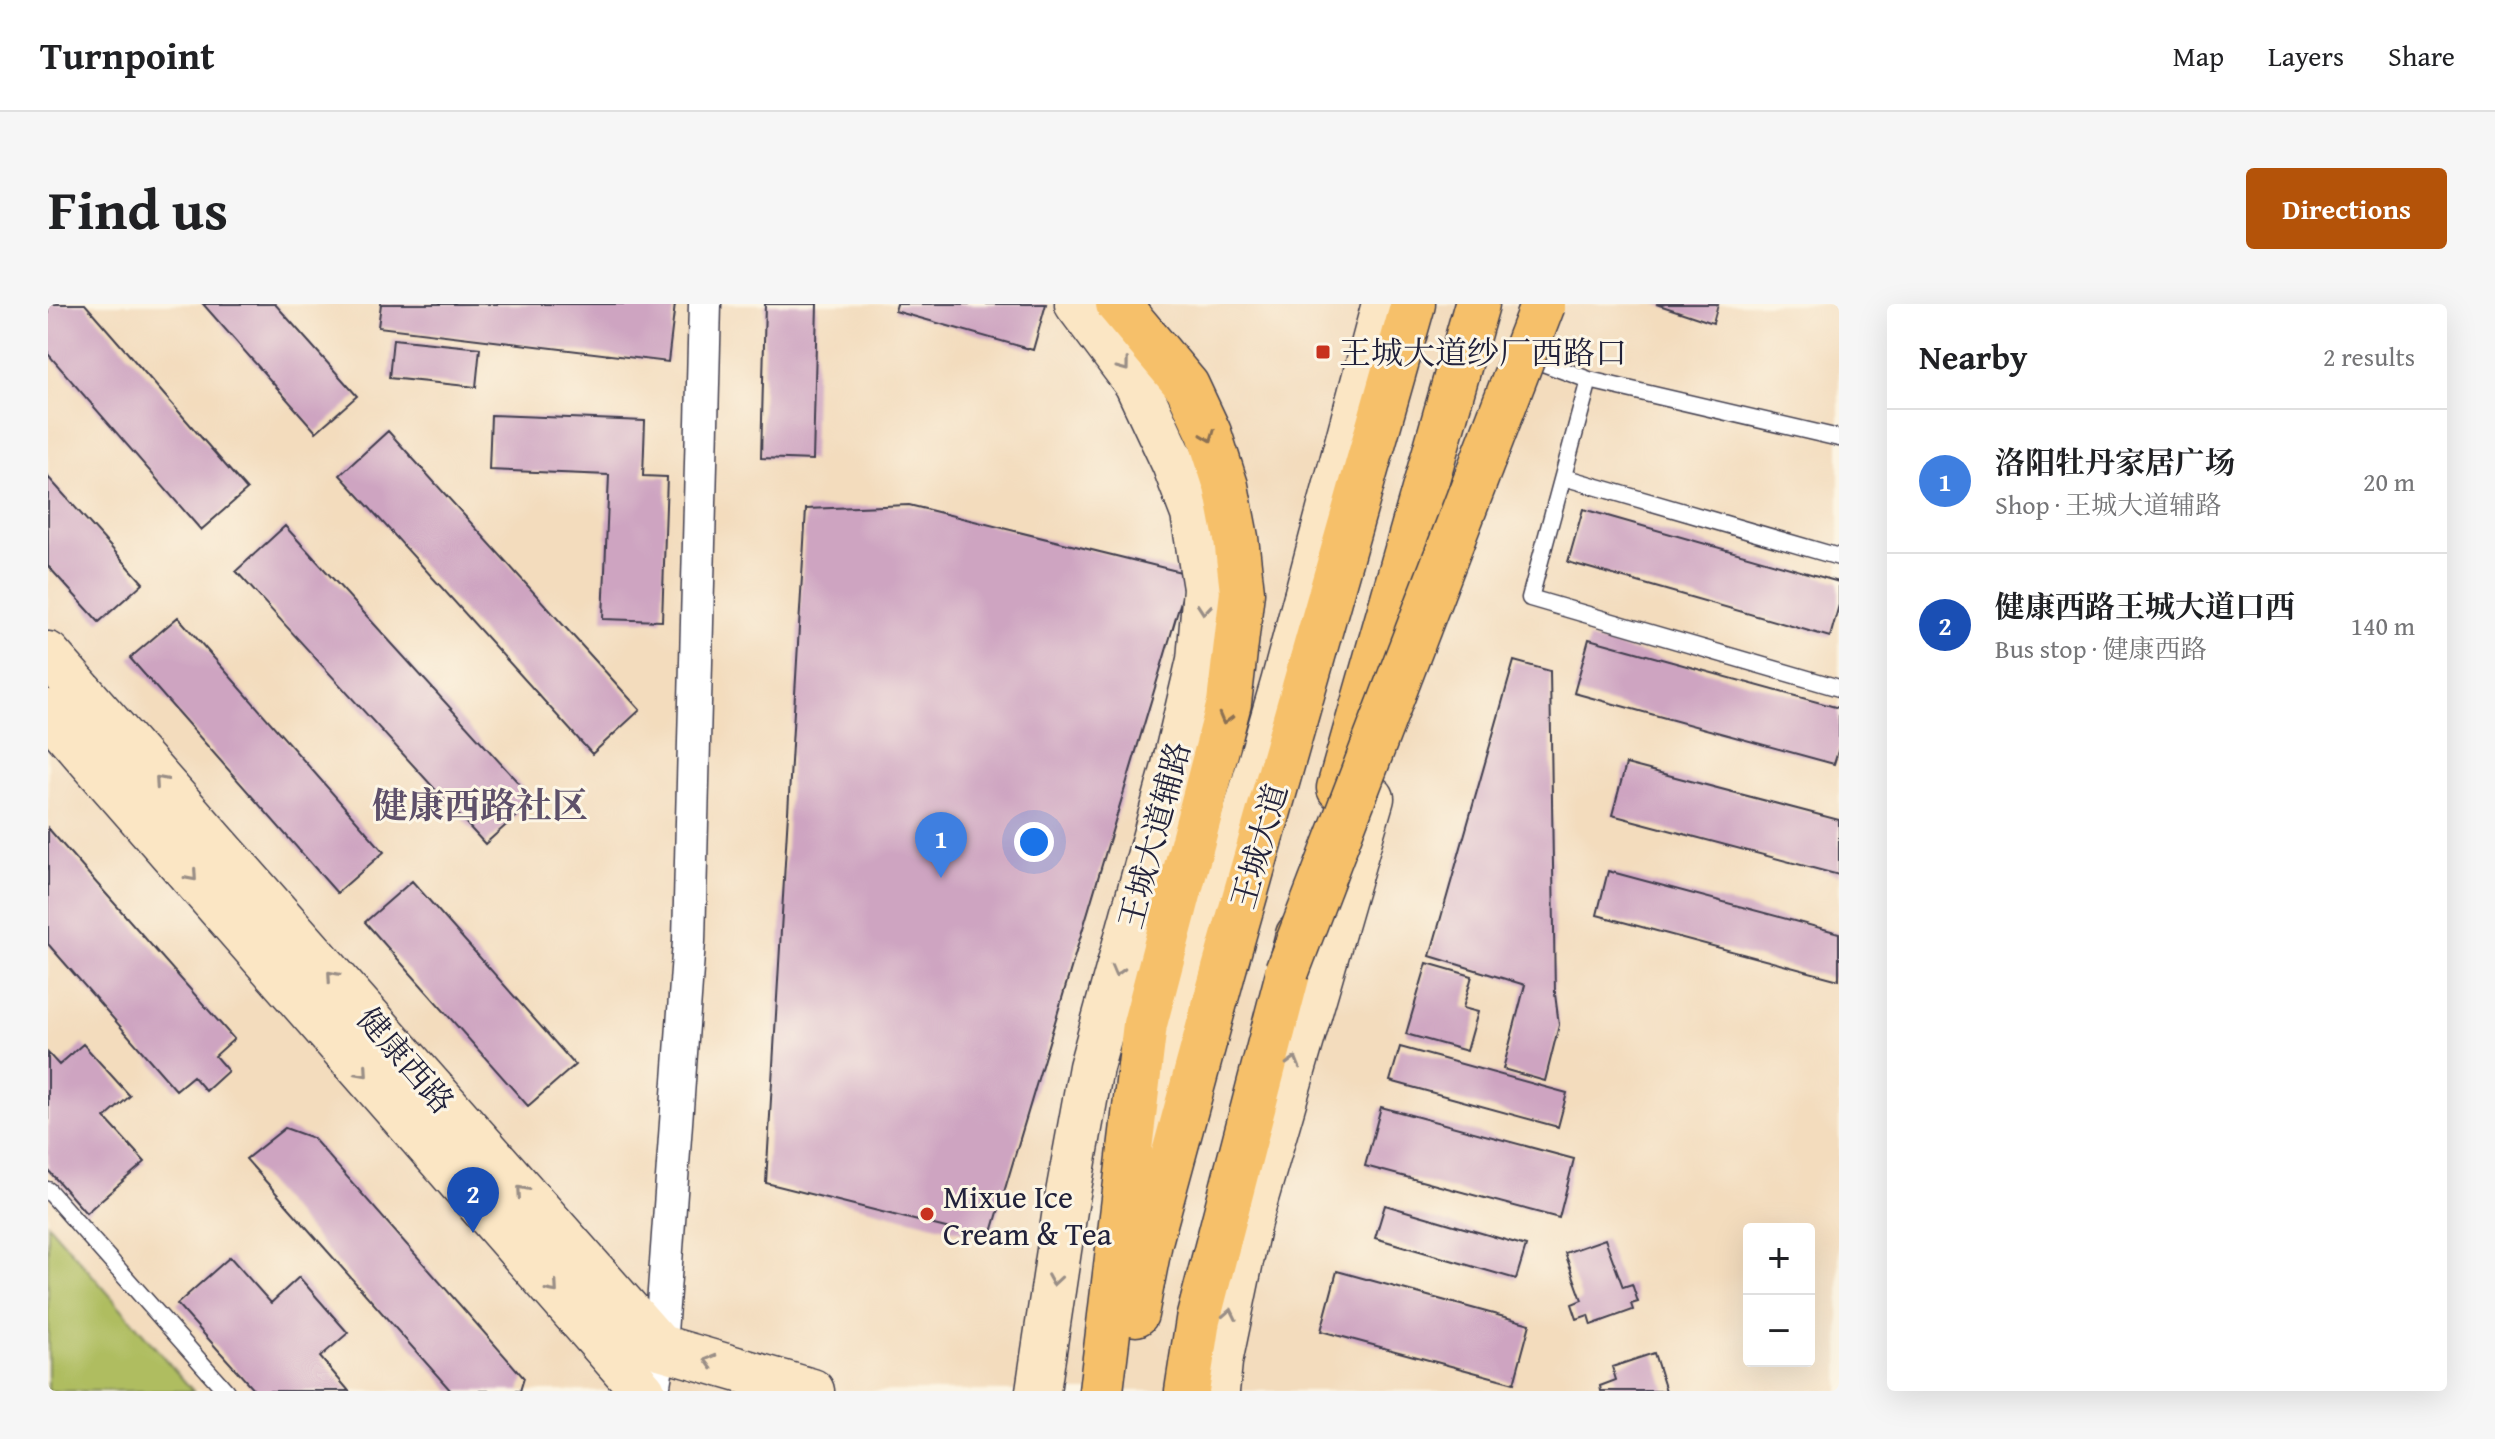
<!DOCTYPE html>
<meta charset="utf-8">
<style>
:root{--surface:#fff;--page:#f6f6f6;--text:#202124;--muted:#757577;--line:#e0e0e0;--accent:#b45309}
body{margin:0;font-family:"Gentium Book Plus","Noto Serif SC",serif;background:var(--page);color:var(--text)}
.controls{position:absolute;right:24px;bottom:24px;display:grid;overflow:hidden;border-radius:8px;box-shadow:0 8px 32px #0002}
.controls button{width:72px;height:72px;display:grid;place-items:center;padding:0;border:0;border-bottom:2px solid var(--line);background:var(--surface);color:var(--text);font:40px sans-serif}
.you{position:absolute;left:986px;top:538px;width:28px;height:28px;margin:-20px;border:6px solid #fff;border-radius:50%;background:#1a73e8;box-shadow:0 0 0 12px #1a73e833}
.badge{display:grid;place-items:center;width:52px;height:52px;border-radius:50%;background:var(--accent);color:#fff;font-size:26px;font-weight:700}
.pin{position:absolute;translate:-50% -66px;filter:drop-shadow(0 2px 4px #0008)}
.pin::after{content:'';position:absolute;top:42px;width:28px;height:24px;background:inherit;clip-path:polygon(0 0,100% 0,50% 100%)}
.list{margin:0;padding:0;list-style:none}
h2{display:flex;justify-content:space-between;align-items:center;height:104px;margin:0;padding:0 32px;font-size:34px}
h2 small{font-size:26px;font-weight:400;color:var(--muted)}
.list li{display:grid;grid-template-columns:52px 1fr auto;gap:24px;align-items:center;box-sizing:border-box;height:144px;padding:0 32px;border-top:2px solid var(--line)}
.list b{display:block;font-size:30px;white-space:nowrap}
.list p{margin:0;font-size:26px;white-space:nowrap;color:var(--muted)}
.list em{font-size:26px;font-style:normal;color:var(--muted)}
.map{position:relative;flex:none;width:1791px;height:1087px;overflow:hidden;border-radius:8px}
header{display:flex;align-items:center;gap:48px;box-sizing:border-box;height:112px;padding:0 40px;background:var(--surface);border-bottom:2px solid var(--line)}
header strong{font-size:38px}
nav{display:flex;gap:44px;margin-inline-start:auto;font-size:28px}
.intro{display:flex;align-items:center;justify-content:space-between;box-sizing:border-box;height:192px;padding:0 48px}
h1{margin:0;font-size:56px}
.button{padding:20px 36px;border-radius:8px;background:var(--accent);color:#fff;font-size:28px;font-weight:700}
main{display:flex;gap:48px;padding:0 48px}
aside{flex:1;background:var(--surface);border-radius:8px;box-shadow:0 8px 32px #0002}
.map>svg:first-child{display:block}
.green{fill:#afbd60;stroke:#68704e;stroke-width:2}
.building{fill:#cea4c1}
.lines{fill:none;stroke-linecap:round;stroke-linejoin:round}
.lane-casing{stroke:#413e4e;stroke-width:19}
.street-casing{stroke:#413e4e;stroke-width:35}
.secondary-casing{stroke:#413e4e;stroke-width:47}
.highway-casing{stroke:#413e4e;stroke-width:47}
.lane{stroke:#fff;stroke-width:16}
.street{stroke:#fff;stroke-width:32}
.secondary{stroke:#fbe6c4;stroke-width:44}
.highway{stroke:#f6c06b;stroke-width:44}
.highway-bridge-casing{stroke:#413e4e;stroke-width:47;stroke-linecap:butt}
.highway-bridge{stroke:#f6c06b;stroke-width:44}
.oneway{stroke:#998e86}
.oneway2{stroke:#8c7153}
.poi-dot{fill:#c8321e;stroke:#fcf5e5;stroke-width:3}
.labels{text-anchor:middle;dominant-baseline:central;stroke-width:6;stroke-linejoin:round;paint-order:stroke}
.poi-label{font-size:32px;fill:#22223b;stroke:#fcf5e5;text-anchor:start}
.street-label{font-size:32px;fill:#22223b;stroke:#fcf5e5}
.quarter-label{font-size:36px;font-weight:bold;fill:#5e506a;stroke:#fcf5e5}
</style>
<header>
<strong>Turnpoint</strong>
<nav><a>Map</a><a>Layers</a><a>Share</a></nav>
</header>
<div class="intro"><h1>Find us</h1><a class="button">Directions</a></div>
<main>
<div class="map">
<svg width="1791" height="1087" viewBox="0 0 1791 1087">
<rect width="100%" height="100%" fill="#fcf5e5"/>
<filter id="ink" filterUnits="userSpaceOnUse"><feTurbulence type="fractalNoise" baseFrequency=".0125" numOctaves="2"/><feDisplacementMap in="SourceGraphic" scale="16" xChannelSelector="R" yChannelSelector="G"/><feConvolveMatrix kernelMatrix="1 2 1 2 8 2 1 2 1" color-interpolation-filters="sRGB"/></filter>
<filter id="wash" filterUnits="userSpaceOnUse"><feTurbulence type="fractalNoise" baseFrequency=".006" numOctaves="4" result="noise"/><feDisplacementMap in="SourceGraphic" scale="32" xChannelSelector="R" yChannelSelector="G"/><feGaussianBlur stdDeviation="1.8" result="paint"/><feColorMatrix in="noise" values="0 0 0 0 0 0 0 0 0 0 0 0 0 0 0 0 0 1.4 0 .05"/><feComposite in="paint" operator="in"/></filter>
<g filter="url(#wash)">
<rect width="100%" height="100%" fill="#f3dcbd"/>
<path class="green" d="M0 920 145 1087H0Z"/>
<g id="blocks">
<path class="building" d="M0 0H37L199 186 153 226 0 50Z
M155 0H227L309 92 268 128Z
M333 0H627L620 58 330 23Z
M717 0H769L765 156 713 154Z
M849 0H998L985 46 847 7Z
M1608 0H1670L1665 19Z
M345 35 432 44 428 83 341 74Z
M443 111 597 117 595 172 619 173 614 317 555 315 561 171 441 166Z
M340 127 592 406 544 450 292 171Z
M0 173 95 279 51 318 0 262Z
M861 201 1141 270 942 935 718 879 758 205Z
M1535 205 1791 278V301L1782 333 1520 258Z
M237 222 486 496 437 540 188 267Z
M130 313 336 548 289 589 82 354Z
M1541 335 1791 404V444L1786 460 1526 389Z
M1466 357 1502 367 1507 690 1511 721 1497 777 1455 765 1477 681 1382 652Z
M1578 460 1791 516V571L1564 511Z
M0 524 186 735 167 752 180 767 158 787 145 772 128 786 0 640Z
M1560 567 1791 629V676L1549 611Z
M364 577 527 761 480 802 317 618Z
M1379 659 1424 672 1415 704 1430 708 1419 747 1358 730Z
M35 740 82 792 57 814 97 858 38 909 0 866V749L11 761Z
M1352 743 1519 789 1510 823 1342 777Z
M1333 803 1526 855 1511 914 1317 862Z
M237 824 265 834 476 1074 472 1087H403L198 855Z
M1337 901 1478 942 1468 975 1327 934Z
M1557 935 1575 983 1584 980 1590 998 1583 1000 1585 1006 1543 1021 1540 1011 1529 1015 1524 1000 1534 996 1517 949Z
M182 953 223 999 251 973 300 1029 272 1053 301 1087H207L129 1000Z
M1289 967 1482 1020 1466 1079 1273 1027Z
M1606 1049 1618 1087H1553L1552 1082 1568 1076 1564 1063Z"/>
</g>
</g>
<g filter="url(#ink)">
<use href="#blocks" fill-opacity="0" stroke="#413e4e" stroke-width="2"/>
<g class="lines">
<g class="lane-casing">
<path id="lane" d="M1476 52 1541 76 1791 134
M1541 76 1482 294 1791 384
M1515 173 1791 253
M0 886 178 1087"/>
</g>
<g class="street-casing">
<path id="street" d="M605 1087 612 1043 641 637 657 0"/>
</g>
<g class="secondary-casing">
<path id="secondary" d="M0 350 612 1043 764 1087
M0 408 595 1087
M1094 881 1106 825 1235 379 1336 0
M990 1087 1017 906 1043 763 1125 466 1151 356 1157 284 1145 210 1126 160 1088 79 1029 0
M1169 1087 1172 1058 1201 918 1324 494"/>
</g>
<g class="highway-casing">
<path id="highway" d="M1291 484 1429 0
M1088 1010 1102 938 1176 665 1365 0
M1053 1087 1097 720 1181 399 1194 288 1188 234 1178 182 1161 129 1139 82 1070 0
M1139 1087 1150 1016 1250 631"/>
</g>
<use href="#lane" class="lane"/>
<use href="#street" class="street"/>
<use href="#secondary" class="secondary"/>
<use href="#highway" class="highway"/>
<g class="highway-bridge-casing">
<path id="highway-bridge" d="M1239 667 1495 0"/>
</g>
<use href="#highway-bridge" class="highway-bridge"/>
</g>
<defs><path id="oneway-chevron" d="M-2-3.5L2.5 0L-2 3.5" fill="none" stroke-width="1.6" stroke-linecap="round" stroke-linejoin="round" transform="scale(2)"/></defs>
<g class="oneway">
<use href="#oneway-chevron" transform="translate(1076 62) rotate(53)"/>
<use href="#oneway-chevron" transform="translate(1156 305) rotate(95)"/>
<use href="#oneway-chevron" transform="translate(112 477) rotate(-131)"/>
<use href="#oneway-chevron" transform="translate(144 572) rotate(49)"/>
<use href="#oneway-chevron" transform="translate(1069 667) rotate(105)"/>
<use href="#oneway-chevron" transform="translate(284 672) rotate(-131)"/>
<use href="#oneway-chevron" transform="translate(1246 758) rotate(-74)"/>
<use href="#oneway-chevron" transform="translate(315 768) rotate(49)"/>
<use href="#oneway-chevron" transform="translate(474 887) rotate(-131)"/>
<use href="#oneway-chevron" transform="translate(1006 976) rotate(99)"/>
<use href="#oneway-chevron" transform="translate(505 984) rotate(49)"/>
<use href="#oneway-chevron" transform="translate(1182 1010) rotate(-78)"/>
<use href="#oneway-chevron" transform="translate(662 1057) rotate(-164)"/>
</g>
<g class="oneway2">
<use href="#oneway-chevron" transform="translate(1161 132) rotate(69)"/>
<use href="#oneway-chevron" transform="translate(1177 415) rotate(105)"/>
</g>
</g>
<g class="poi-dot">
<rect x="1267" y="40" width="16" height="16" rx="4"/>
<circle cx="879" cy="910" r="8"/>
</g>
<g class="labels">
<g class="poi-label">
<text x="1291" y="48">王城大道纱厂西路口</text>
<text x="895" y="892">Mixue Ice<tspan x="895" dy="37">Cream &amp; Tea</tspan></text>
</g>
<g class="street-label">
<text transform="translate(1106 531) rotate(-75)">王城大道辅路</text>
<text transform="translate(1211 542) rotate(-74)">王城大道</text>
<text transform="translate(358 756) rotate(49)">健康西路</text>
</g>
<g class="quarter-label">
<text x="432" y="500">健康西路社区</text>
</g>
</g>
</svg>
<div class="controls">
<button>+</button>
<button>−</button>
</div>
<div class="you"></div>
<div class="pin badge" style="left:893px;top:574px;background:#3f7fe0">1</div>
<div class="pin badge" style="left:425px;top:929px;background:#1a4fb4">2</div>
</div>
<aside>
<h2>Nearby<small>2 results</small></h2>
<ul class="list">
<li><span class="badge" style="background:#3f7fe0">1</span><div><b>洛阳牡丹家居广场</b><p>Shop · 王城大道辅路</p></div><em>20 m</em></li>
<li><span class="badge" style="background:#1a4fb4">2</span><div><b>健康西路王城大道口西</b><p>Bus stop · 健康西路</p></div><em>140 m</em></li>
</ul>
</aside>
</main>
